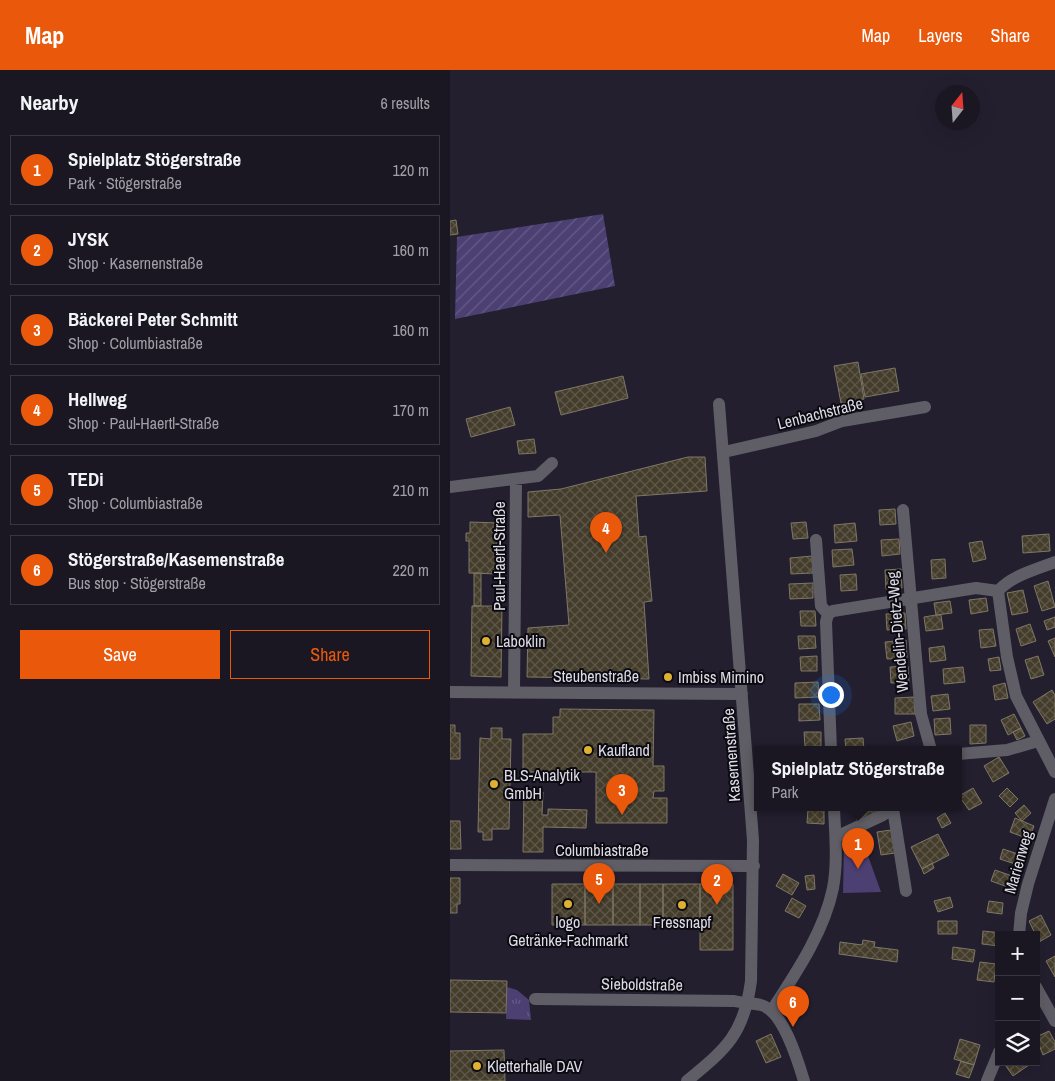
<!DOCTYPE html>
<meta charset="utf-8">
<style>
:root{--surface:#1a1723;--page:#272430;--text:#f1f3f6;--muted:#9f9fa6;--line:#383641;--accent:#ea580c}
body{margin:0;font-family:"Archivo Narrow",sans-serif;background:var(--page);color:var(--text)}
.controls{position:absolute;right:15px;bottom:15px;display:grid;overflow:hidden;border-radius:0px;box-shadow:0 5px 20px #0002}
.controls button{width:45px;height:45px;display:grid;place-items:center;padding:0;border:0;border-bottom:1px solid var(--line);background:var(--surface);color:var(--text);font:25px sans-serif}
.compass{position:absolute;left:485px;top:15px;width:45px;height:45px;border-radius:50%;background:var(--surface);box-shadow:0 5px 20px #0002;rotate:17deg}
.you{position:absolute;left:380px;top:624px;width:18px;height:18px;margin:-12px;border:4px solid #fff;border-radius:50%;background:#1a73e8;box-shadow:0 0 0 8px #1a73e833}
.badge{display:grid;place-items:center;width:32px;height:32px;border-radius:50%;background:var(--accent);color:#fff;font-size:16px;font-weight:700}
.pin{position:absolute;translate:-50% -41px;filter:drop-shadow(0 1px 2px #0008)}
.pin::after{content:'';position:absolute;top:26px;width:18px;height:15px;background:inherit;clip-path:polygon(0 0,100% 0,50% 100%)}
.popup{position:absolute;left:304px;top:676px;width:208px;height:65px;box-sizing:border-box;display:grid;place-content:center;border-radius:0px;background:var(--surface);filter:drop-shadow(0 1px 4px #0005);font-size:16px;white-space:nowrap;color:var(--muted)}
.popup b{font-size:19px;color:var(--text)}
.popup::after{content:'';position:absolute;left:50%;top:100%;margin-left:-10px;border:10px solid transparent;border-top-color:var(--surface)}
.list{margin:0;padding:0;list-style:none}
h2{display:flex;justify-content:space-between;align-items:center;height:65px;margin:0;padding:0 20px;font-size:21px}
h2 small{font-size:16px;font-weight:400;color:var(--muted)}
.list li{display:grid;grid-template-columns:32px 1fr auto;gap:15px;align-items:center;box-sizing:border-box;height:70px;margin:0 10px 10px;padding:0 10px;border:1px solid var(--line);border-radius:0px}
.list b{display:block;font-size:19px;white-space:nowrap}
.list p{margin:0;font-size:16px;white-space:nowrap;color:var(--muted)}
.list em{font-size:16px;font-style:normal;color:var(--muted)}
.actions{display:flex;gap:10px;padding:15px 20px}
.actions a{flex:1;padding:11px 0;border:1px solid var(--accent);border-radius:0px;text-align:center;font-size:18px;color:var(--accent)}
.actions .main{background:var(--accent);color:#fff}
.icon{flex:none;width:28px;height:28px;fill:none;stroke:currentColor;stroke-width:2;stroke-linecap:round;stroke-linejoin:round}
.map{position:relative;flex:none;width:605px;height:1011px;overflow:hidden}
header{display:flex;align-items:center;gap:30px;box-sizing:border-box;height:70px;padding:0 25px;background:var(--accent);color:#fff}
header strong{font-size:24px}
nav{display:flex;gap:28px;margin-inline-start:auto;font-size:18px}
main{display:flex}
aside{flex:1;background:var(--surface)}
.map>svg:first-child{display:block}
.grass{fill:url(#grass-tufts)}
.park{fill:#4c4073}
.garden{fill:url(#garden-furrows)}
.building{fill:url(#building-cross-hatch);stroke:#7f7764}
.lines{fill:none;stroke-linecap:round;stroke-linejoin:round}
.street{stroke:#5f5e66;stroke-width:12}
.poi-dot{fill:#deb133;stroke:#0c0a11;stroke-width:2}
.labels{text-anchor:middle;dominant-baseline:central;stroke-width:4;stroke-linejoin:round;paint-order:stroke}
.street-label{font-size:16px;fill:#dddbe6;stroke:#0c0a11}
.poi-label{font-size:16px;fill:#dddbe6;stroke:#0c0a11;text-anchor:start}
</style>
<header>
<strong>Map</strong>
<nav><a>Map</a><a>Layers</a><a>Share</a></nav>
</header>
<main>
<aside>
<h2>Nearby<small>6 results</small></h2>
<ul class="list">
<li><span class="badge">1</span><div><b>Spielplatz Stögerstraße</b><p>Park · Stögerstraße</p></div><em>120 m</em></li>
<li><span class="badge">2</span><div><b>JYSK</b><p>Shop · Kasernenstraße</p></div><em>160 m</em></li>
<li><span class="badge">3</span><div><b>Bäckerei Peter Schmitt</b><p>Shop · Columbiastraße</p></div><em>160 m</em></li>
<li><span class="badge">4</span><div><b>Hellweg</b><p>Shop · Paul-Haertl-Straße</p></div><em>170 m</em></li>
<li><span class="badge">5</span><div><b>TEDi</b><p>Shop · Columbiastraße</p></div><em>210 m</em></li>
<li><span class="badge">6</span><div><b>Stögerstraße/Kasemenstraße</b><p>Bus stop · Stögerstraße</p></div><em>220 m</em></li>
</ul>
<div class="actions"><a class="main">Save</a><a>Share</a></div>
</aside>
<div class="map">
<svg width="605" height="1011" viewBox="0 0 605 1011">
<defs>
<pattern id="grass-tufts" width="24" height="20" patternUnits="userSpaceOnUse" patternTransform="scale(1.25)"><rect width="24" height="20" fill="#4c4073"/><path d="M3 7l-1-3M5 7V3M7 7l1-3M15 17l-1-3M17 17v-4M19 17l1-3" fill="none" stroke="#655b87"/></pattern>
<pattern id="garden-furrows" width="10" height="10" patternUnits="userSpaceOnUse" patternTransform="scale(1.25)"><rect width="10" height="10" fill="#4c4073"/><path d="M-1 1l2-2M0 10L10 0M9 11l2-2" fill="none" stroke="#655b87"/></pattern>
<pattern id="building-cross-hatch" width="8" height="8" patternUnits="userSpaceOnUse" patternTransform="scale(1.25)"><rect width="8" height="8" fill="#443d2b"/><path d="M0 0l8 8M0 8l8-8" fill="none" stroke="#5f584a"/></pattern>
</defs>
<rect width="100%" height="100%" fill="#231f2f"/>
<path class="grass" d="M57 917 67 920 79 930 81 950 56 949Z"/>
<path class="park" d="M413 772 431 822 393 823 394 777Z"/>
<path class="garden" d="M153 144 165 216 5 249 7 167Z"/>
<path class="building" d="M6 150 8 164 0 165V151Z
M408 292 414 329 391 333 384 296Z
M445 298 449 321 415 327 411 304Z
M173 306 178 328 111 345 105 322Z
M60 337 65 355 21 367 16 349Z
M84 369 86 383 69 384 67 371Z
M238 387H255L257 421 186 426 189 467 196 466 202 531 194 532 199 609 77 607 78 558 119 555 110 445 78 447V422L111 419Z
M445 439 446 454 430 455 429 440Z
M20 452 50 453V504L19 503V471H16V463H20Z
M356 452 358 468 343 469 341 453Z
M405 453 407 471 385 473 384 455Z
M599 464 600 481 573 483 572 466Z
M449 469 450 484 432 486 431 470Z
M532 471 536 489 523 492 519 473Z
M402 479 404 495 383 497 382 480Z
M362 486 363 503 341 504 340 488Z
M495 489 496 508 482 509 481 490Z
M451 499 452 518 436 519 435 500Z
M24 503H31V536H24Z
M406 504 407 520 391 521 390 505Z
M598 511 605 537 592 541 584 516Z
M363 513V528L340 529 339 514Z
M573 520 578 542 562 545 557 523Z
M536 528 538 541 521 544 519 530Z
M500 531 502 543 486 545 484 533Z
M22 536H52L51 607 21 606Z
M350 541H365L366 556H351Z
M455 543 456 559 437 560 436 544Z
M486 545H491L493 559 476 561 474 547Z
M605 547V557L597 560 594 551Z
M580 554 586 571 571 576 566 559Z
M543 559 546 576 531 578 529 560Z
M348 566H365L366 578 349 579Z
M605 568V587L598 571Z
M456 570 457 588 437 589 435 572Z
M494 576 496 590 480 592 479 578Z
M367 586V601H351L350 587Z
M588 586 594 605 581 609 575 590Z
M549 587 551 600 540 601 538 589Z
M458 596 459 612 441 613 440 597Z
M513 597 515 612 494 614 493 599Z
M368 612 369 627 345 628V613Z
M555 613 558 628 545 630 543 616Z
M602 620 605 625V649L597 654 583 632Z
M498 624 500 639 483 641 481 626Z
M464 627 465 644H445V628Z
M349 634H369L370 650 349 651Z
M110 639 204 640 203 696H214V721H204L203 728H217V753H146V702H73V664H103V647H110Z
M564 644 571 658 558 665 551 650Z
M500 648 501 664 485 665 484 649Z
M461 652 464 666 447 671 443 656Z
M0 655H5V663H10V689H0Z
M520 655H536V673L520 674Z
M41 658H52V669H61L59 759H42V770H33V762H28L30 668 41 669Z
M571 658 575 666 567 670 563 662Z
M354 662H371V676L355 677Z
M413 668 414 680H396L395 669Z
M549 687 559 703 543 712 534 696Z
M523 718 532 733 519 740 509 726Z
M557 718 568 729 560 737 549 726Z
M74 722H93L92 745H98V739L137 740 136 758 93 757V782H73Z
M574 735 581 743 572 751 565 743Z
M404 738H424L426 745 407 750Z
M358 739 374 740V754L357 753Z
M495 743 501 753 492 758 487 748Z
M565 748 584 756 579 769 560 762Z
M0 751H10L11 779H0Z
M441 760 445 783 431 785 427 762Z
M488 764 499 785 472 799 461 777Z
M553 779 571 785 568 795 550 789Z
M482 793 484 798 474 804 472 799Z
M545 800 562 806 558 817 541 811Z
M333 804 349 813 342 825 326 816Z
M364 805 365 819 357 820 355 806Z
M0 808H10V834H7V843H0Z
M102 814H135V855H102Z
M135 814H163V855H135Z
M163 814H190V855H163Z
M190 814H213V855H190Z
M213 814H250V855H213Z
M250 814H283V880H250Z
M500 827 503 837 488 842 484 831Z
M342 828 356 836 349 848 335 841Z
M539 831 553 833 552 844 537 842Z
M591 845 601 865 589 872 579 851Z
M488 851H507V864H488Z
M533 861 552 863 549 865V876L532 874Z
M413 870 425 872 424 877 448 880 447 892 389 884 390 872 412 875Z
M503 877 525 880 523 892 502 889Z
M605 886V907L596 891Z
M530 892 546 894 544 912 527 910Z
M0 910 57 911 56 943 0 942Z
M599 961 605 972V979L593 985 586 967Z
M321 964 331 987 316 993 306 971Z
M510 969 530 975 524 995 504 989Z
M54 980 55 1011H0V981Z
M511 991 524 995 519 1008 506 1004Z
M553 992H577L579 995 563 1006Z"/>
<g class="lines">
<path class="street" d="M274 382 366 361 392 351 475 337
M0 417 88 406 102 393
M453 440 471 644 481 680
M366 470 371 536 378 544 376 552 381 680
M548 521 557 587 566 626 605 702
M378 544 383 541 526 518 548 521C563 505 585 500 605 492
M0 622 292 624
M64 622 66 410
M508 684 557 680 588 671
M443 739 456 821
M386 767 433 745 444 738
M0 795 304 796
M569 865 571 843 578 814 605 729
M586 917 605 951
M85 929 284 931C293 933 302 933 311 935 333 940 348 991 354 1011
M322 940C346 903 374 862 383 818 388 791 385 764 384 738
M237 1011C277 978 294 964 301 911L303 770 269 334
M537 1011 549 982"/>
</g>
<g class="poi-dot">
<circle cx="36" cy="571" r="5"/>
<circle cx="218" cy="607" r="5"/>
<circle cx="138" cy="680" r="5"/>
<circle cx="44" cy="714" r="5"/>
<circle cx="118" cy="834" r="5"/>
<circle cx="232" cy="835" r="5"/>
<circle cx="27" cy="996" r="5"/>
</g>
<g class="labels">
<g class="street-label">
<text transform="translate(370 343) rotate(-14)">Lenbachstraße</text>
<text transform="translate(49 486) rotate(-90)">Paul-Haertl-Straße</text>
<text transform="translate(447 562) rotate(-95)">Wendelin-Dietz-Weg</text>
<text x="146" y="606">Steubenstraße</text>
<text transform="translate(281 685) rotate(-94)">Kasernenstraße</text>
<text x="152" y="780">Columbiastraße</text>
<text transform="translate(568 792) rotate(-74)">Marienweg</text>
<text transform="translate(192 914) rotate(1)">Sieboldstraße</text>
</g>
<g class="poi-label">
<text x="46" y="571">Laboklin</text>
<text x="228" y="607">Imbiss Mimino</text>
<text x="148" y="680">Kaufland</text>
<text x="54" y="705">BLS-Analytik<tspan x="54" dy="18">GmbH</tspan></text>
<text x="118" y="852" text-anchor="middle">logo<tspan x="118" dy="18">Getränke-Fachmarkt</tspan></text>
<text x="232" y="852" text-anchor="middle">Fressnapf</text>
<text x="37" y="996">Kletterhalle DAV</text>
</g>
</g>
</svg>
<div class="controls">
<button>+</button>
<button>−</button>
<button><svg class="icon" aria-label="layers" viewBox="0 0 24 24"><path d="M12 4l9 5-9 5-9-5zM3 14l9 5 9-5"/></svg></button>
</div>
<svg class="compass" viewBox="-18 -18 36 36"><path d="M0-13l5 13h-10z" fill="#e53935"/><path d="M0 13l5-13h-10z" fill="#9f9fa6"/></svg>
<div class="you"></div>
<div class="pin badge" style="left:408px;top:799px">1</div>
<div class="popup"><b>Spielplatz Stögerstraße</b>Park</div>
<div class="pin badge" style="left:267px;top:835px">2</div>
<div class="pin badge" style="left:172px;top:745px">3</div>
<div class="pin badge" style="left:156px;top:483px">4</div>
<div class="pin badge" style="left:149px;top:834px">5</div>
<div class="pin badge" style="left:343px;top:957px">6</div>
</div>
</main>
